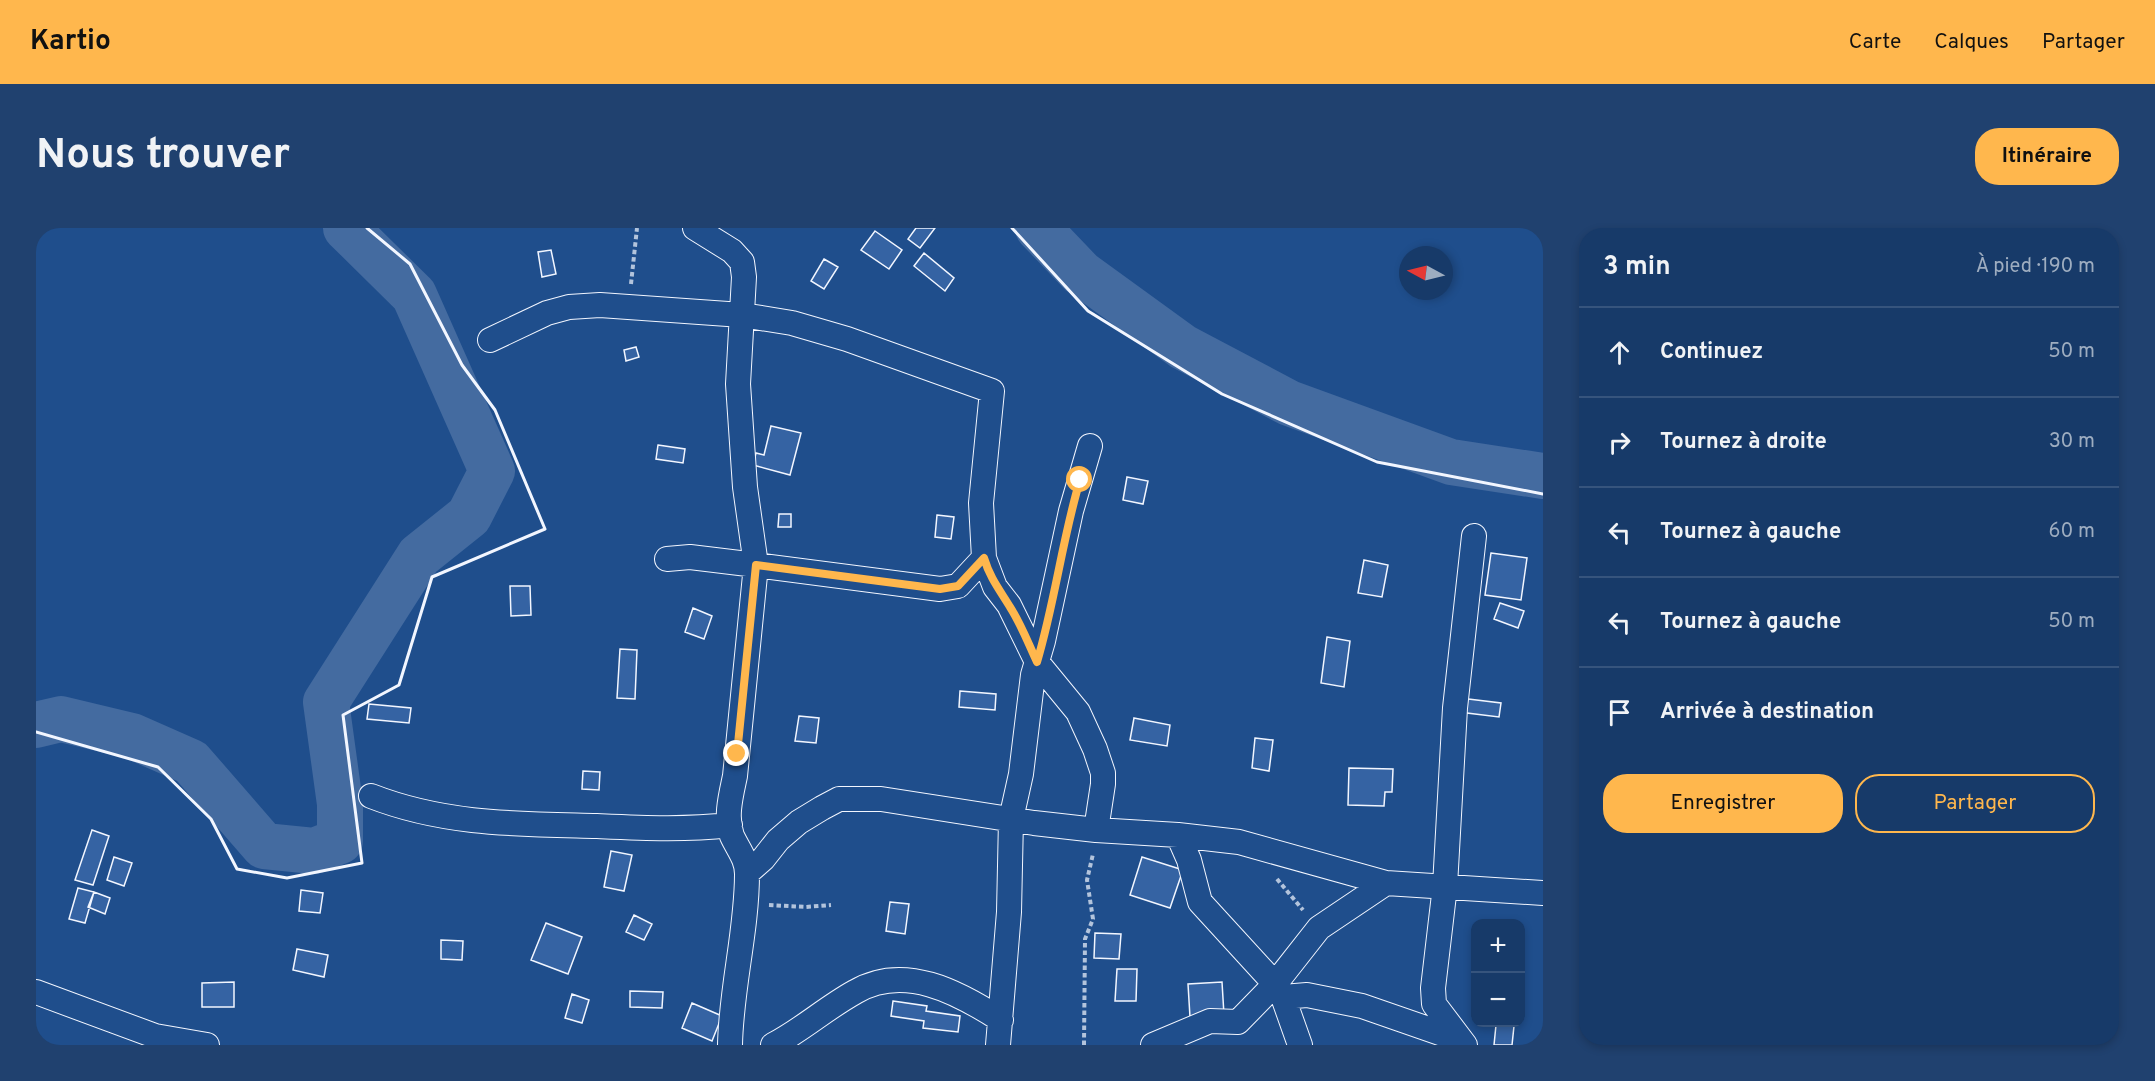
<!DOCTYPE html>
<html lang="fr">
<meta charset="utf-8">
<style>
:root{--surface:#173a69;--page:#20416f;--text:#f1f3f6;--muted:#9eadc0;--line:#36547d;--accent:#ffb74d}
body{margin:0;font-family:Overpass,sans-serif;background:var(--page);color:var(--text)}
.controls{position:absolute;right:18px;bottom:18px;display:grid;overflow:hidden;border-radius:12px;box-shadow:0 3px 9px #0003}
.controls button{width:54px;height:54px;display:grid;place-items:center;padding:0;border:0;border-bottom:2px solid var(--line);background:var(--surface);color:var(--text);font:30px sans-serif}
.compass{position:absolute;left:1363px;top:18px;width:54px;height:54px;border-radius:50%;background:var(--surface);box-shadow:0 3px 9px #0003;rotate:277deg}
.stop{position:absolute;width:18px;height:18px;margin:-14px;border:4px solid #ffb74d;border-radius:50%;background:#fff}
.stop.end{background:#ffb74d;border-color:#fff;box-shadow:0 2px 6px #0008}
.list{margin:0;padding:0;list-style:none}
h2{display:flex;justify-content:space-between;align-items:center;height:78px;margin:0;padding:0 24px;font-size:26px}
h2 small{font-size:20px;font-weight:400;color:var(--muted)}
.list li{display:grid;grid-template-columns:39px 1fr auto;gap:18px;align-items:center;box-sizing:border-box;height:90px;padding:0 24px;border-top:2px solid var(--line)}
.list b{display:block;font-size:22px;white-space:nowrap}
.list em{font-size:20px;font-style:normal;color:var(--muted)}
.actions{display:flex;gap:12px;padding:18px 24px}
.actions a{flex:1;padding:14px 0;border:2px solid var(--accent);border-radius:24px;text-align:center;font-size:21px;color:var(--accent)}
.actions .main{background:var(--accent);color:#111}
.icon{flex:none;width:33px;height:33px;fill:none;stroke:currentColor;stroke-width:2;stroke-linecap:round;stroke-linejoin:round}
.map{position:relative;flex:none;width:1507px;height:817px;overflow:hidden;border-radius:24px}
header{display:flex;align-items:center;gap:36px;box-sizing:border-box;height:84px;padding:0 30px;background:var(--accent);color:#111}
header strong{font-size:28px}
nav{display:flex;gap:33px;margin-inline-start:auto;font-size:21px}
.intro{display:flex;align-items:center;justify-content:space-between;box-sizing:border-box;height:144px;padding:0 36px}
h1{margin:0;font-size:42px}
.button{padding:15px 27px;border-radius:24px;background:var(--accent);color:#111;font-size:21px;font-weight:700}
main{display:flex;gap:36px;padding:0 36px}
aside{flex:1;background:var(--surface);border-radius:24px;box-shadow:0 3px 9px #0003}
.map>svg:first-child{display:block}
.lines{fill:none;stroke-linecap:round;stroke-linejoin:round}
.river{stroke:#446ba0;stroke-width:46}
.building{fill:#3563a3;stroke:#f2f6ff;stroke-width:1.5}
.street-casing{stroke:#f2f6ff;stroke-width:26}
.path{stroke:#b3c4dc;stroke-width:4;stroke-dasharray:4.5 3;stroke-linecap:butt}
.street{stroke:#1f4e8c;stroke-width:24}
.wall{stroke:#f2f6ff;stroke-width:3}
.route{stroke:#ffb74d;stroke-width:8}
</style>
<header>
<strong>Kartio</strong>
<nav><a>Carte</a><a>Calques</a><a>Partager</a></nav>
</header>
<div class="intro"><h1>Nous trouver</h1><a class="button">Itinéraire</a></div>
<main>
<div class="map">
<svg width="1507" height="817" viewBox="0 0 1507 817">
<rect width="100%" height="100%" fill="#1f4e8c"/>
<g class="lines">
<path class="river" d="M1002 0 1045 45 1147 119 1253 175 1415 234 1507 248
M0 497 25 491 96 508 155 534 228 618 278 623 304 613V576L290 474 383 328 433 288 456 243 378 67 310 0"/>
</g>
<path class="building" d="M880 0H899L884 20 872 11Z
M839 3 866 22 853 41 825 22Z
M515 22 520 46 506 49 502 24Z
M888 25 918 50 909 63 878 38Z
M788 31 802 39 788 61 775 53Z
M600 119 603 129 590 133 588 122Z
M735 198 765 205 754 247 717 237 720 225 728 227Z
M622 217 649 221 647 235 620 231Z
M1091 249 1112 253 1107 276 1087 272Z
M743 286H755V299H742Z
M901 287 918 289 915 311 899 309Z
M1455 325 1491 330 1485 372 1449 367Z
M1328 332 1352 337 1346 369 1322 365Z
M474 358H494L495 387 475 388Z
M1464 375 1488 383 1482 400 1458 391Z
M657 380 676 388 668 411 649 404Z
M1291 409 1314 413 1308 459 1285 455Z
M584 421 601 422 599 471 581 470Z
M924 463 960 466 959 482 923 479Z
M1424 470 1465 475 1463 489 1423 484Z
M333 476 375 480 373 495 331 491Z
M763 488 783 490 780 515 759 513Z
M1098 490 1134 497 1131 518 1094 512Z
M1219 510 1237 512 1233 543 1216 540Z
M1313 540 1357 541 1356 564H1349L1348 578 1312 577Z
M547 543 564 544 563 562 546 561Z
M56 602 73 608 57 657 39 652Z
M575 623 596 627 588 663 568 659Z
M78 629 96 635 88 658 71 652Z
M1106 629 1147 642 1134 680 1094 667Z
M42 660 58 664 49 695 33 691Z
M265 662 287 665 284 685 263 683Z
M58 664 74 670 69 686 52 679Z
M854 674 873 676 869 706 850 703Z
M598 687 616 696 608 712 590 704Z
M510 695 546 709 532 746 495 732Z
M1059 705 1085 706 1083 731 1058 730Z
M405 712 427 713 426 732 405 731Z
M261 721 292 727 288 749 257 742Z
M1081 741H1101L1100 773H1079Z
M198 754V779H166V755Z
M1186 754 1188 787 1154 789 1152 756Z
M594 763 627 764 626 780 594 779Z
M536 766 553 772 546 795 529 790Z
M857 773 891 778 890 783 924 788 922 804 887 800 888 793 855 788Z
M656 775 686 788 676 813 646 800Z
M1460 797 1478 798 1476 817H1458Z"/>
<g class="lines">
<g class="street-casing">
<path id="street" d="M659 0 696 23 706 34 708 49 702 156 709 259 720 337 699 548C695 567 689 589 696 608 702 621 711 631 711 646 711 703 695 760 694 817
M454 112 511 85 533 79 564 77 706 87 756 95 811 111 956 163 945 275 948 330 959 359 973 377 1001 434 1042 484 1059 521 1067 545V556L1060 602
M631 331 654 329 720 337 904 361 922 358 948 330
M335 568C409 597 483 596 561 598 607 600 648 602 694 597
M1142 607 1153 632 1164 674 1239 756 1247 769 1264 817
M711 645 727 631 742 612 763 594 786 580 803 571H845L998 595 1060 602 1142 607 1203 614 1350 655 1507 665
M0 764 119 808 171 817
M1247 769 1271 767 1326 778 1424 812
M737 817C766 802 790 780 819 764 868 735 922 764 965 792
M962 817 973 684 975 591 985 546 997 447 1007 413 1035 283 1054 218
M1117 817 1174 793 1202 794 1239 756 1283 700 1350 655
M1429 817 1398 776 1397 760 1409 658 1419 480 1438 308"/>
</g>
<path class="path" d="M595 56 601 0
M1241 651 1267 682
M733 677 770 679 795 677
M1048 817 1049 711 1057 691 1051 652 1057 626"/>
<use href="#street" class="street"/>
<path class="wall" d="M976 0 1052 83 1186 166 1341 234 1507 266
M0 504 122 539 175 591 201 641 251 650 326 635 307 487 363 457 396 349 509 301 459 182 426 137 374 36 331 0"/>
</g>
<g class="lines">
<path class="route" d="M701 526 720 337 904 361 922 358 948 330C954 350 963 361 974 379 985 396 992 415 1001 434 1019 374 1026 312 1044 252"/>
</g>
</svg>
<div class="controls">
<button>+</button>
<button>−</button>
</div>
<svg class="compass" viewBox="-18 -18 36 36"><path d="M0-13l5 13h-10z" fill="#e53935"/><path d="M0 13l5-13h-10z" fill="#9eadc0"/></svg>
<div class="stop" style="left:1044px;top:252px"></div>
<div class="stop end" style="left:701px;top:526px"></div>
</div>
<aside>
<h2>3 min<small>À pied · 190 m</small></h2>
<ul class="list">
<li><svg class="icon" aria-label="ahead" viewBox="0 0 24 24"><path d="M12 20V5M6 11l6-6 6 6"/></svg><div><b>Continuez</b></div><em>50 m</em></li>
<li><svg class="icon" aria-label="right" viewBox="0 0 24 24"><path d="M7 20v-9h11M14 6l5 5-5 5"/></svg><div><b>Tournez à droite</b></div><em>30 m</em></li>
<li><svg class="icon" aria-label="left" viewBox="0 0 24 24"><path d="M17 20v-9H6M10 6l-5 5 5 5"/></svg><div><b>Tournez à gauche</b></div><em>60 m</em></li>
<li><svg class="icon" aria-label="left" viewBox="0 0 24 24"><path d="M17 20v-9H6M10 6l-5 5 5 5"/></svg><div><b>Tournez à gauche</b></div><em>50 m</em></li>
<li><svg class="icon" aria-label="arrive" viewBox="0 0 24 24"><path d="M6 21V4h12l-3 4 3 4H6"/></svg><div><b>Arrivée à destination</b></div></li>
</ul>
<div class="actions"><a class="main">Enregistrer</a><a>Partager</a></div>
</aside>
</main>
